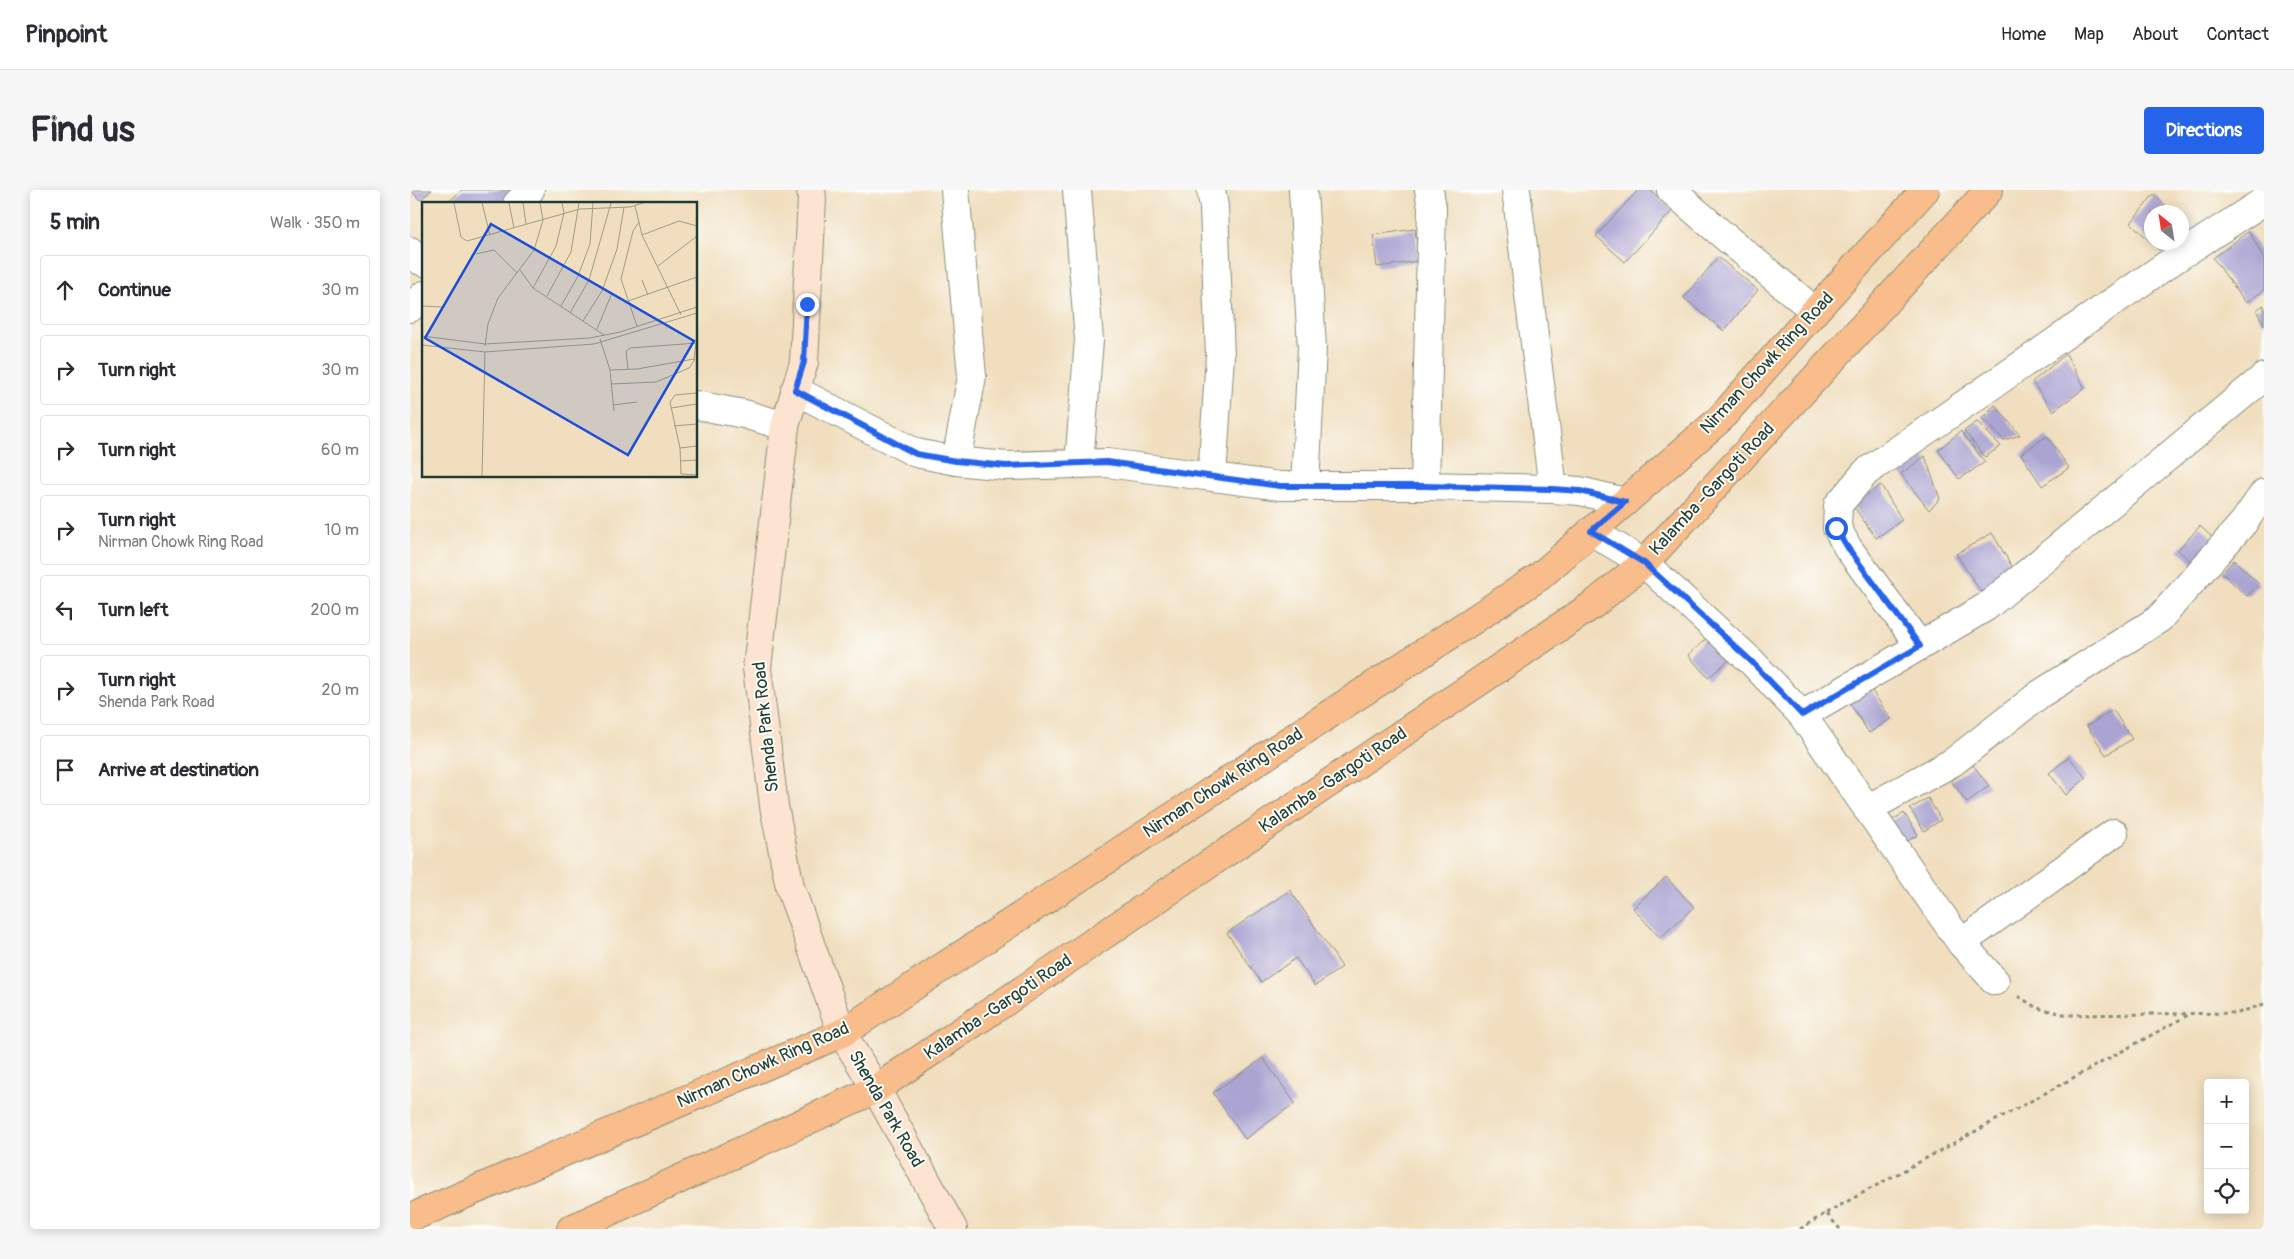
<!DOCTYPE html>
<meta charset="utf-8">
<style>
:root{--surface:#fff;--page:#f7f7f7;--text:#2b2b33;--muted:#7c7c81;--line:#e1e1e2;--accent:#2563eb}
body{margin:0;font-family:Pangolin,sans-serif;background:var(--page);color:var(--text)}
.controls{position:absolute;right:15px;bottom:15px;display:grid;overflow:hidden;border-radius:5px;box-shadow:0 2px 12px #0003}
.controls button{width:45px;height:45px;display:grid;place-items:center;padding:0;border:0;border-bottom:1px solid var(--line);background:var(--surface);color:var(--text);font:25px sans-serif}
.compass{position:absolute;left:1734px;top:15px;width:45px;height:45px;border-radius:50%;background:var(--surface);box-shadow:0 2px 12px #0003;rotate:330deg}
.stop{position:absolute;width:15px;height:15px;margin:-11px;border:4px solid #2563eb;border-radius:50%;background:#fff}
.stop.end{background:#2563eb;border-color:#fff;box-shadow:0 1px 5px #0008}
.list{margin:0;padding:0;list-style:none}
h2{display:flex;justify-content:space-between;align-items:center;height:65px;margin:0;padding:0 20px;font-size:21px}
h2 small{font-size:16px;font-weight:400;color:var(--muted)}
.list li{display:grid;grid-template-columns:32px 1fr auto;gap:15px;align-items:center;box-sizing:border-box;height:70px;margin:0 10px 10px;padding:0 10px;border:1px solid var(--line);border-radius:5px}
.list b{display:block;font-size:19px;white-space:nowrap}
.list p{margin:0;font-size:16px;white-space:nowrap;color:var(--muted)}
.list em{font-size:16px;font-style:normal;color:var(--muted)}
.icon{flex:none;width:28px;height:28px;fill:none;stroke:currentColor;stroke-width:2;stroke-linecap:round;stroke-linejoin:round}
.map{position:relative;flex:none;width:1854px;height:1039px;overflow:hidden;border-radius:5px}
header{display:flex;align-items:center;gap:30px;box-sizing:border-box;height:70px;padding:0 25px;background:var(--surface);border-bottom:1px solid var(--line)}
header strong{font-size:24px}
nav{display:flex;gap:28px;margin-inline-start:auto;font-size:18px}
.intro{display:flex;align-items:center;justify-content:space-between;box-sizing:border-box;height:120px;padding:0 30px}
h1{margin:0;font-size:35px}
.button{padding:12px 22px;border-radius:5px;background:var(--accent);color:#fff;font-size:18px;font-weight:700}
main{display:flex;gap:30px;padding:0 30px}
aside{flex:1;background:var(--surface);border-radius:5px;box-shadow:0 2px 12px #0003}
.map>svg:first-child{display:block}
.building{fill:#aba4d3}
.lines{fill:none;stroke-linecap:round;stroke-linejoin:round}
.street-casing{stroke:#888e79;stroke-width:30}
.secondary-casing{stroke:#888e79;stroke-width:30}
.primary-casing{stroke:#888e79;stroke-width:30}
.path{stroke:#888e79;stroke-width:3;stroke-dasharray:4 4;stroke-linecap:butt}
.street{stroke:#fff;stroke-width:28}
.secondary{stroke:#fde4d1;stroke-width:28}
.primary{stroke:#f9bc8b;stroke-width:28}
.route{stroke:#2563eb;stroke-width:6}
.labels{text-anchor:middle;dominant-baseline:central;stroke-width:4;stroke-linejoin:round;paint-order:stroke}
.street-label{font-size:18px;fill:#1f3d34;stroke:#fdfcf7}
.inset-road{fill:none;stroke:#9c9e87;stroke-width:1}
.view{fill:#1d4ed8;fill-opacity:0.15;stroke:#1d4ed8;stroke-width:2.5}
.inset-edge{fill:none;stroke:#1f3d34;stroke-width:2.5}
</style>
<header>
<strong>Pinpoint</strong>
<nav><a>Home</a><a>Map</a><a>About</a><a>Contact</a></nav>
</header>
<div class="intro"><h1>Find us</h1><a class="button">Directions</a></div>
<main>
<aside>
<h2>5 min<small>Walk · 350 m</small></h2>
<ul class="list">
<li><svg class="icon" aria-label="ahead" viewBox="0 0 24 24"><path d="M12 20V5M6 11l6-6 6 6"/></svg><div><b>Continue</b></div><em>30 m</em></li>
<li><svg class="icon" aria-label="right" viewBox="0 0 24 24"><path d="M7 20v-9h11M14 6l5 5-5 5"/></svg><div><b>Turn right</b></div><em>30 m</em></li>
<li><svg class="icon" aria-label="right" viewBox="0 0 24 24"><path d="M7 20v-9h11M14 6l5 5-5 5"/></svg><div><b>Turn right</b></div><em>60 m</em></li>
<li><svg class="icon" aria-label="right" viewBox="0 0 24 24"><path d="M7 20v-9h11M14 6l5 5-5 5"/></svg><div><b>Turn right</b><p>Nirman Chowk Ring Road</p></div><em>10 m</em></li>
<li><svg class="icon" aria-label="left" viewBox="0 0 24 24"><path d="M17 20v-9H6M10 6l-5 5 5 5"/></svg><div><b>Turn left</b></div><em>200 m</em></li>
<li><svg class="icon" aria-label="right" viewBox="0 0 24 24"><path d="M7 20v-9h11M14 6l5 5-5 5"/></svg><div><b>Turn right</b><p>Shenda Park Road</p></div><em>20 m</em></li>
<li><svg class="icon" aria-label="arrive" viewBox="0 0 24 24"><path d="M6 21V4h12l-3 4 3 4H6"/></svg><div><b>Arrive at destination</b></div></li>
</ul>
</aside>
<div class="map">
<svg width="1854" height="1039" viewBox="0 0 1854 1039">
<rect width="100%" height="100%" fill="#fdfcf7"/>
<filter id="ink" filterUnits="userSpaceOnUse"><feTurbulence type="fractalNoise" baseFrequency=".02" numOctaves="2"/><feDisplacementMap in="SourceGraphic" scale="10" xChannelSelector="R" yChannelSelector="G"/><feConvolveMatrix kernelMatrix="1 2 1 2 8 2 1 2 1" color-interpolation-filters="sRGB"/></filter>
<filter id="wash" filterUnits="userSpaceOnUse"><feTurbulence type="fractalNoise" baseFrequency=".0096" numOctaves="4" result="noise"/><feDisplacementMap in="SourceGraphic" scale="20" xChannelSelector="R" yChannelSelector="G"/><feGaussianBlur stdDeviation="1.12" result="paint"/><feColorMatrix in="noise" values="0 0 0 0 0 0 0 0 0 0 0 0 0 0 0 0 0 1.4 0 .05"/><feComposite in="paint" operator="in"/></filter>
<g filter="url(#wash)">
<rect width="100%" height="100%" fill="#f0debe"/>
<g id="blocks">
<path class="building" d="M1 0H22L10 10Z
M52 0H112L98 14H36Z
M1228 0H1240L1263 20 1215 72 1186 46Z
M1744 4 1761 22H1742V52H1756L1749 60 1721 33Z
M1005 39 1009 71 967 77 963 45Z
M1839 41 1854 69V100L1836 113 1803 68Z
M1308 67 1348 100 1314 141 1274 108Z
M1854 115V135L1846 120Z
M1656 164 1675 198 1643 221 1622 192Z
M1585 215 1610 245 1594 250 1572 228Z
M1567 232 1591 256 1575 267 1554 241Z
M1551 241 1575 272 1549 289 1528 260Z
M1637 246 1659 278 1632 296 1611 264Z
M1515 266 1530 309 1519 320 1491 284Z
M1471 295 1492 330 1466 348 1442 314Z
M1790 336 1807 352 1784 375 1768 360Z
M1582 343 1604 380 1571 402 1546 364Z
M1824 370 1849 394 1837 406 1812 383Z
M1298 447 1319 470 1298 488 1278 465Z
M1460 498 1481 529 1459 543 1439 512Z
M1703 520 1722 549 1696 565 1677 536Z
M1659 567 1676 588 1656 605 1639 583Z
M1563 575 1579 596 1557 612 1541 591Z
M1518 608 1531 630 1514 641 1500 619Z
M1494 623 1508 645 1489 656 1476 634Z
M1256 687 1284 717 1250 748 1223 718Z
M880 700 932 777 905 796 886 768 851 792 817 743Z
M853 868 885 913 835 949 803 903Z"/>
</g>
</g>
<g filter="url(#ink)">
<use href="#blocks" fill-opacity="0" stroke="#888e79" stroke-width="1"/>
<g class="lines">
<g class="street-casing">
<path id="street" d="M545 0 562 186 546 271
M667 0 679 150 669 274
M801 0 804 17 810 166 802 287
M893 0 902 158 895 296
M1106 0 1143 299
M1261 0 1314 46 1405 121
M107 14 120 0
M0 61 9 70 14 72
M0 118 14 105
M385 200 506 263 546 271 596 276 697 273 870 296H1015L1143 299 1170 301 1215 312
M286 215 334 224 375 236
M1015 296 1022 18 1019 0
M1181 341 1234 373 1342 472 1392 525 1551 753 1585 791
M1510 456 1438 358 1427 338 1428 315 1456 282 1771 65 1854 11
M1392 525 1576 417 1854 187
M1457 619 1543 572 1630 504 1749 429 1834 332 1854 303
M1551 753 1704 643"/>
</g>
<g class="secondary-casing">
<path id="secondary" d="M401 0 402 8 394 172 375 236 347 478 364 616 380 697 432 843 466 899 543 1039"/>
</g>
<g class="primary-casing">
<path id="primary" d="M0 1028 432 843 1129 387 1310 229 1405 121 1515 0
M161 1039 466 899 1184 414 1234 373 1579 0"/>
</g>
<path class="path" d="M1608 806 1627 818 1658 825 1828 823 1854 814
M1416 1023 1780 824
M1390 1039 1416 1023 1430 1039"/>
<use href="#street" class="street"/>
<use href="#secondary" class="secondary"/>
<use href="#primary" class="primary"/>
</g>
</g>
<g class="lines" filter="url(#ink)">
<path class="route" d="M397 114 394 172 385 200 506 264 546 271 596 276 697 272 870 296H1015L1142 299 1170 301 1215 312 1181 341 1234 373 1342 472 1392 525 1510 456 1438 358 1426 338"/>
</g>
<g class="labels">
<g class="street-label">
<text transform="translate(1357 173) rotate(-47)">Nirman Chowk Ring Road</text>
<text transform="translate(1302 299) rotate(-47)">Kalamba -Gargoti Road</text>
<text transform="translate(356 537) rotate(-96)">Shenda Park Road</text>
<text transform="translate(923 590) rotate(-34)">Kalamba -Gargoti Road</text>
<text transform="translate(813 593) rotate(-33)">Nirman Chowk Ring Road</text>
<text transform="translate(588 817) rotate(-34)">Kalamba -Gargoti Road</text>
<text transform="translate(353 875) rotate(-24)">Nirman Chowk Ring Road</text>
<text transform="translate(476 919) rotate(60)">Shenda Park Road</text>
</g>
</g>
<g transform="translate(12 12)">
<rect width="275" height="275" fill="#f0debe"/>
<path class="inset-road" d="M32 1 39 35 45 39 158 7 208 5 221 1M60 1 68 33M87 1 92 26M101 1 104 22M213 4 220 33 259 113M220 33 257 19 275 24M54 52 72 48 95 71M236 64 275 34M98 68 111 86 182 133M220 78 226 93M111 86 134 44 142 11 140 1M125 94 149 50 157 1M206 99 275 75M0 104 20 105M139 104 156 74 168 42 171 1M148 111 167 78 189 1M161 119 180 89 195 47 202 5M215 124 199 77 211 29 217 20M175 127 190 91M0 134 63 142 168 136 198 130 275 105M178 137 188 168 192 209M0 143 63 150 172 142 275 111M63 144 66 122 76 96 112 48 121 18 118 1M206 167 204 149 208 146 275 141M188 168 215 167 272 157 274 141M189 182 234 180 267 166 273 157M275 191 253 193 248 200 258 246 259 272 275 273M191 203 215 200M249 206 275 202M252 224 275 222M258 246 275 244M258 259 275 258M60 274 63 150"/>
<path class="view" d="M69 22 272 139 206 253 3 136Z"/>
<rect width="275" height="275" class="inset-edge"/>
</g>
</svg>
<div class="controls">
<button>+</button>
<button>−</button>
<button><svg class="icon" aria-label="locate" viewBox="0 0 24 24"><circle cx="12" cy="12" r="6"/><path d="M12 2v4M12 18v4M2 12h4M18 12h4"/></svg></button>
</div>
<svg class="compass" viewBox="-18 -18 36 36"><path d="M0-13l5 13h-10z" fill="#e53935"/><path d="M0 13l5-13h-10z" fill="#7c7c81"/></svg>
<div class="stop" style="left:1426px;top:338px"></div>
<div class="stop end" style="left:397px;top:114px"></div>
</div>
</main>
